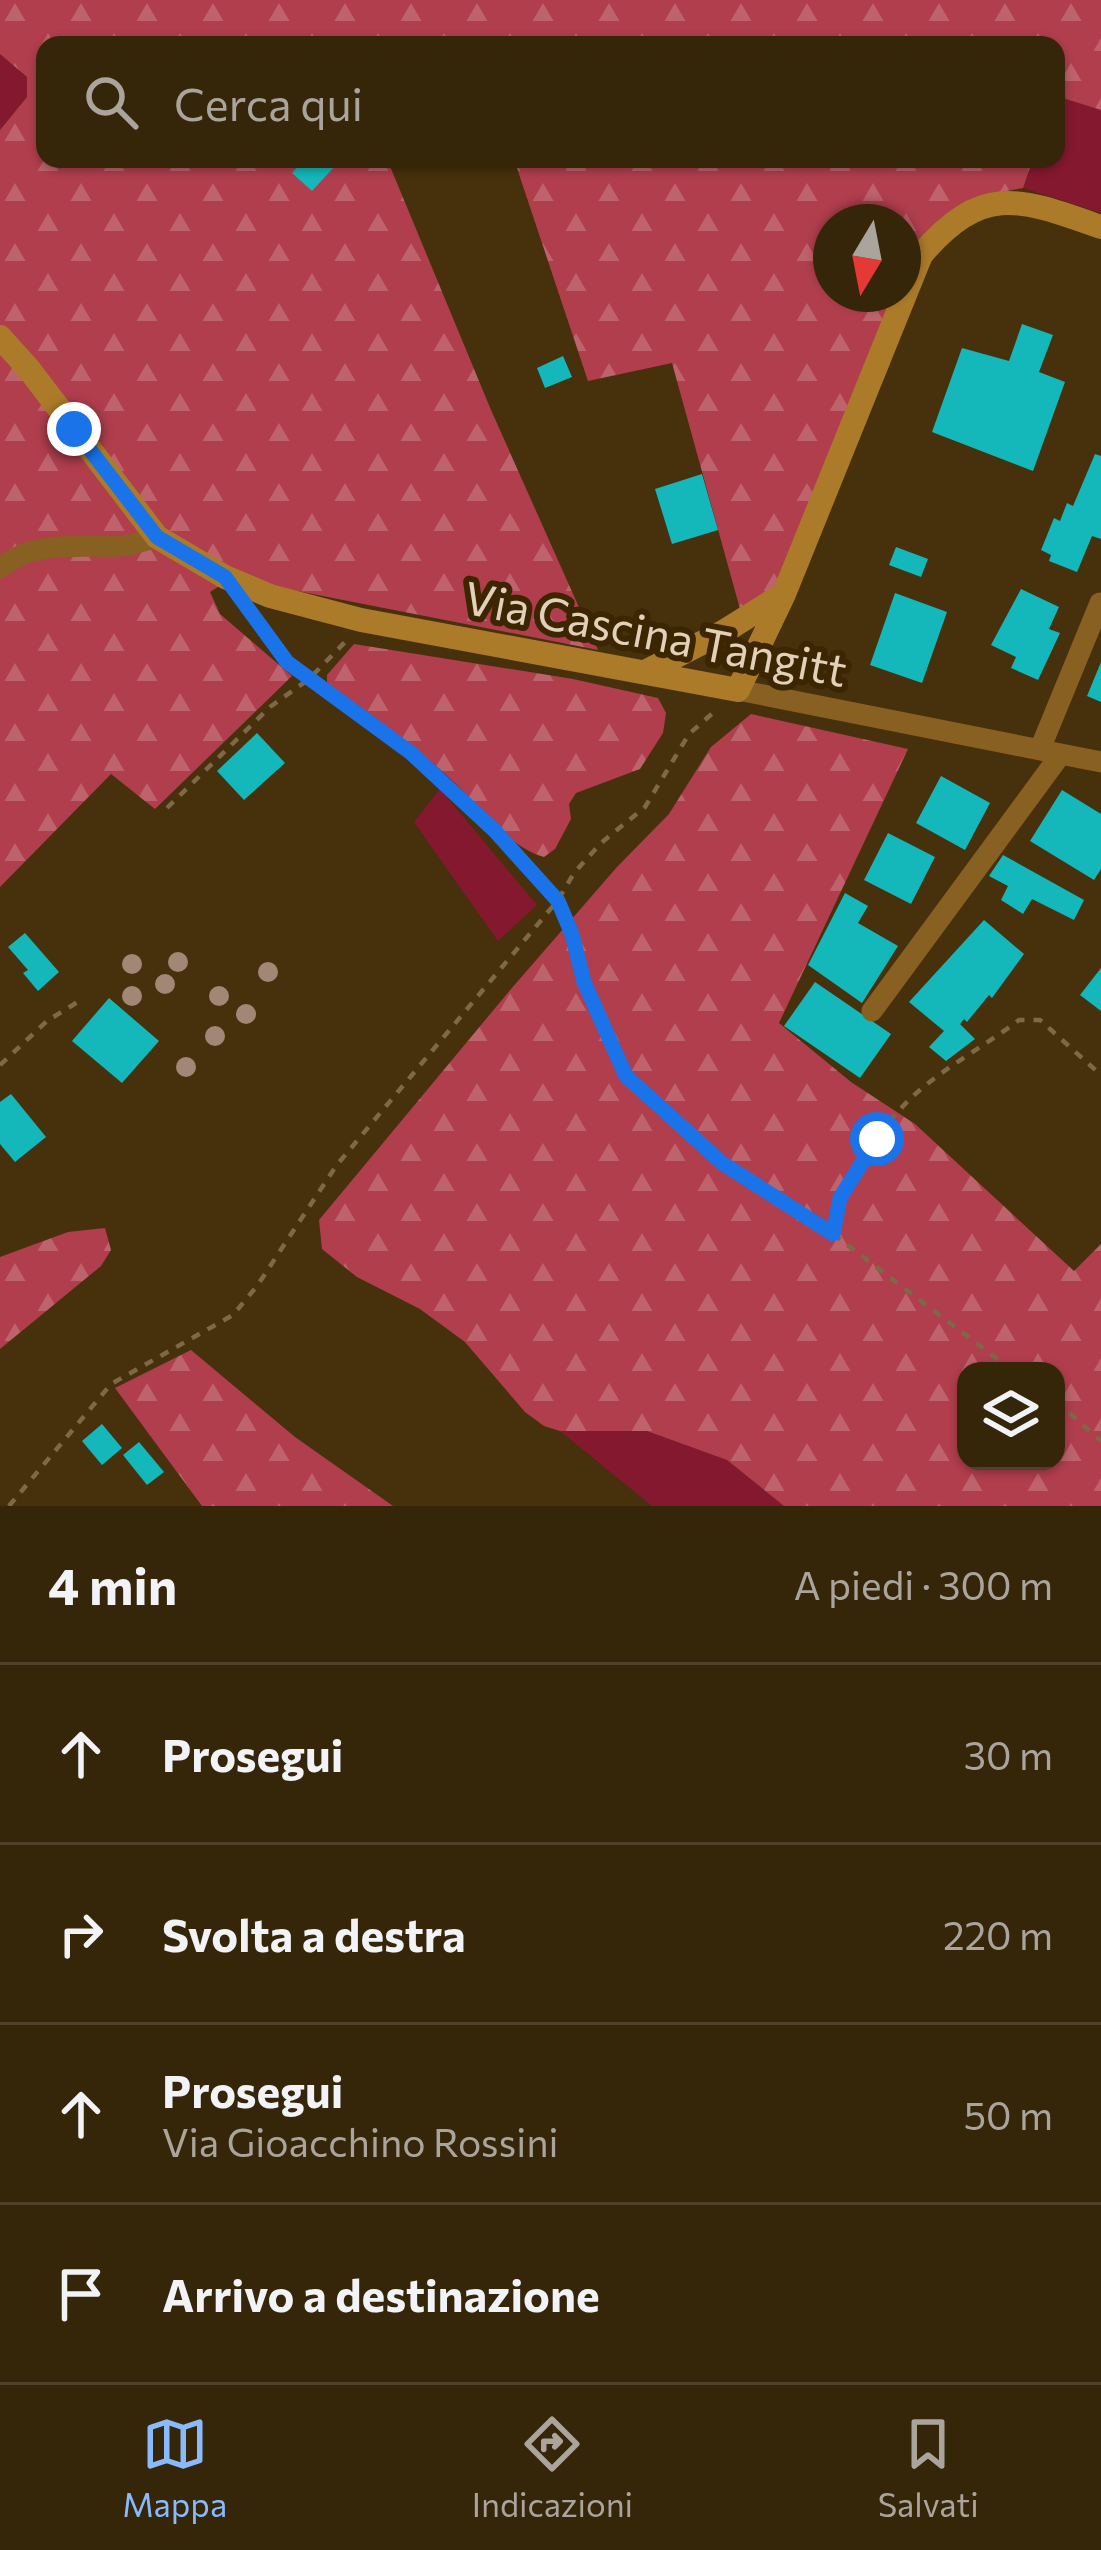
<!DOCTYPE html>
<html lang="it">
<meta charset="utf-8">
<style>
:root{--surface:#352509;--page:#403117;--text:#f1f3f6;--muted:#aaa59c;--line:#4f422a;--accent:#89bafc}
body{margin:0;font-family:Commissioner,sans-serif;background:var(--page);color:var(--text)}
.controls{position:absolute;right:36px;bottom:36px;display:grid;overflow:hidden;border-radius:24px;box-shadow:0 3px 9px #0004}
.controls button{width:108px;height:108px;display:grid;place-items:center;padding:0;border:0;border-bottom:3px solid var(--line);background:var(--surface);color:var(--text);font:60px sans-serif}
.compass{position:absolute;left:813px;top:204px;width:108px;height:108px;border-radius:50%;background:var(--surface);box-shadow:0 3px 9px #0004;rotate:190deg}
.stop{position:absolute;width:36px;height:36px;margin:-27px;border:9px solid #1a73e8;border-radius:50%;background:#fff}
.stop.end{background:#1a73e8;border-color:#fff;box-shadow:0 3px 12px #0008}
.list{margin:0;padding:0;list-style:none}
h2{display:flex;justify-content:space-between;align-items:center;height:156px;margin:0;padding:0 48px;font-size:51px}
h2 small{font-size:39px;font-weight:400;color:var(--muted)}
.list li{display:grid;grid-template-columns:78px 1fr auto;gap:36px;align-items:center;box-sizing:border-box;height:180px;padding:0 48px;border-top:3px solid var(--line)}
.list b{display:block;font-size:45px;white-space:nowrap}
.list p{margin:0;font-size:39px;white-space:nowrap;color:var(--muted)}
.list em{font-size:39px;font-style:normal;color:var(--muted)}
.icon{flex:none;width:66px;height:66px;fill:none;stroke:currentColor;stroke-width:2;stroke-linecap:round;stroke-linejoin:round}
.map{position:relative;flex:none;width:1101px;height:1506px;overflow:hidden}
.search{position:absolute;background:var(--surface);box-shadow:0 3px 9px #0004;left:36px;right:36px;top:36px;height:132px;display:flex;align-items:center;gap:30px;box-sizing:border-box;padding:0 42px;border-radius:24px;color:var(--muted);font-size:45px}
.sheet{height:876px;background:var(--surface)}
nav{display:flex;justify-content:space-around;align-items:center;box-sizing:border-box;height:168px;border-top:3px solid var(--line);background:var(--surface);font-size:33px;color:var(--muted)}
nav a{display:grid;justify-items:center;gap:6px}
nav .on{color:var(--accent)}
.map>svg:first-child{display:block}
.green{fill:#84182e}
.forest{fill:url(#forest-firs);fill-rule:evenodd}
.building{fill:#14b8ba}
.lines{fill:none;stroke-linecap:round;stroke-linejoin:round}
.path{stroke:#7d6848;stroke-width:4.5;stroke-dasharray:9 9;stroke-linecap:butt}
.street{stroke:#886021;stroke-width:21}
.secondary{stroke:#ac7b29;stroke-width:24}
.tree{fill:#a28676}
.route{stroke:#1a73e8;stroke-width:15}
.labels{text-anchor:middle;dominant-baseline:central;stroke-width:12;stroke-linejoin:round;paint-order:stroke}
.street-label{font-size:45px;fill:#e2d0b9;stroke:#3c2601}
</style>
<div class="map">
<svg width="1101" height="1506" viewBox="0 0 1101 1506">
<defs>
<pattern id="forest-firs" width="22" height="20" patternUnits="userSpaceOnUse" patternTransform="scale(3)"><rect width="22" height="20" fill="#b03e4d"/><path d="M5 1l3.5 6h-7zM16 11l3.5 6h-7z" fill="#be626c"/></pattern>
</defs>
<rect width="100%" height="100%" fill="#47310c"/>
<path class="green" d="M0 54 27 77V97L0 130Z
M1056 96 1101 110V213L1023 188 1033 159H1056Z
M440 789 537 905 498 941 414 822Z
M560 1431H647L727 1460 784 1506H652Z"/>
<path class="forest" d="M0 0H1101V110L1056 96V45H45V159H387L491 410 598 650 252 582 218 587 210 592 220 614 292 676 155 809 111 774 0 887V130L27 97V77L0 54Z
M514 159H1033L1023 188 989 194 903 283V222H831V294H898L779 585 740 609 672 363 588 381Z
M354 644 573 679 658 698 666 713 663 733 640 769 576 793 569 804 571 819 555 849 544 857C506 847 475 799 444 773 411 744 375 717 338 694L327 682V675Z
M751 714 908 749 779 1023 851 1082 915 1124 1074 1271 1101 1244V1506H784L727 1460 647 1431H560L544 1426 525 1412 465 1342 420 1309 357 1277 322 1249 319 1220 511 989 617 867 669 814 711 747ZM1056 1371V1461H966V1371Z
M105 1228 111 1250 101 1266 0 1349V1257L68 1232Z
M191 1350 295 1437 393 1506H202L115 1388Z"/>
<path class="building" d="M305 159H327L335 166 312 191 292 173Z
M1022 324 1053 335 1039 372 1065 382 1033 471 932 432 962 348 1009 361Z
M563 356 572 377 545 388 537 368Z
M1095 454 1101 456V539L1092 536 1077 572 1049 561 1051 555 1041 550 1054 518 1060 521 1067 503 1073 506Z
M702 474 718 530 672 544 655 489Z
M896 547 928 559 921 577 889 565Z
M1021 589 1059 607 1049 629 1060 633 1038 680 1011 668 1016 657 991 645Z
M895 593 947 612 922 683 870 665Z
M1101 662V702L1087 696Z
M257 733 285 763 244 800 217 771Z
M941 776 990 803 965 850 916 823Z
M1062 790 1101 814V869L1094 880 1030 841Z
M888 833 935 857 911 904 864 880Z
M1003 855 1084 900 1074 920 1032 899 1023 914 1001 900 1008 886 989 876Z
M845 893 868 906 858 923 898 946 862 1003 808 965Z
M984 920 1024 954 992 998 989 995 967 1022 964 1019 960 1024 975 1039 946 1061 929 1047 944 1031 909 1002Z
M25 933 59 972 38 991 23 973 28 970 8 947Z
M1101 968V1011L1080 995Z
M815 982 891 1034 860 1078 784 1026Z
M109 998 159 1041 122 1083 72 1041Z
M11 1094 46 1137 15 1162 0 1144V1102Z
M102 1424 122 1448 102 1465 82 1441Z
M139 1442 164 1472 147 1485 123 1455Z"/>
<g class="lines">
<path class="path" d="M257 621 287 662 411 753 495 831 558 900 572 935 584 982 626 1076 722 1163 833 1234C843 1183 875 1133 912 1097 943 1068 985 1046 1019 1020H1040L1101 1075
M167 808 270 707 309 679 347 640
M0 1065 47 1021 84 998
M833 1234 1013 1371
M1056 1401 1101 1441
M9 1506 111 1384 233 1315 257 1286 336 1166 558 900 574 873 601 843 645 807 689 734 714 712"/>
<path class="street" d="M0 568C35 539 78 548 120 546 132 546 145 540 157 537
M738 690 1101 762
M1040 749 1100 603
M872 1011 1061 754"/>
<path class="secondary" d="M0 337 28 368 157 537 225 577 270 596 361 620 738 690 784 594 921 255C983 182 1021 199 1101 227
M647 671 725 631 782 595"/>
</g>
<g class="tree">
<circle cx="178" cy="962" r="10"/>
<circle cx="132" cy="964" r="10"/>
<circle cx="268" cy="972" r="10"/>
<circle cx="165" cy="984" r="10"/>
<circle cx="132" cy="996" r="10"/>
<circle cx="219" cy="996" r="10"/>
<circle cx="246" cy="1014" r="10"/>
<circle cx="215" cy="1036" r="10"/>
<circle cx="186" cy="1067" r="10"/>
</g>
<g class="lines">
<path class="route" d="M74 429 157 537 225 577 287 662 411 753 495 831 558 901 572 934 584 982 626 1076 722 1163 833 1234 840 1198 877 1139"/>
</g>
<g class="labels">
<g class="street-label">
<text transform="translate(656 632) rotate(11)">Via Cascina Tangitt</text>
</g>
</g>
</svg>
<div class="controls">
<button><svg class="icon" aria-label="layers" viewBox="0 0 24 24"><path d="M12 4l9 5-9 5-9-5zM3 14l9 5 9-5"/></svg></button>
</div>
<svg class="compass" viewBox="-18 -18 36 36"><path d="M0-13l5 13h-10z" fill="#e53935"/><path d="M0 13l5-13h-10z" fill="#aaa59c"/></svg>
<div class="stop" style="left:877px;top:1139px"></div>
<div class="stop end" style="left:74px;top:429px"></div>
<div class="search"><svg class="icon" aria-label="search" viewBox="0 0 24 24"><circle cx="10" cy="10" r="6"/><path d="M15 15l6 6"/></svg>Cerca qui</div>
</div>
<section class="sheet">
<h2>4 min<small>A piedi · 300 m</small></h2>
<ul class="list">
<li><svg class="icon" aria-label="ahead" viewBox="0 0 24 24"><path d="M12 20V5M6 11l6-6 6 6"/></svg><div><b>Prosegui</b></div><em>30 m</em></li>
<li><svg class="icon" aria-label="right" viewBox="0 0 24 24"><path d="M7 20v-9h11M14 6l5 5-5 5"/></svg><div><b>Svolta a destra</b></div><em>220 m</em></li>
<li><svg class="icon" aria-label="ahead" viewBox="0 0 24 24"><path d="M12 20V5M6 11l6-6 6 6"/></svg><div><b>Prosegui</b><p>Via Gioacchino Rossini</p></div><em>50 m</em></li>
<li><svg class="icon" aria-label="arrive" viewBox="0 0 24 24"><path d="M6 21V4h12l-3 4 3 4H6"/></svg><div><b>Arrivo a destinazione</b></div></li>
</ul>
</section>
<nav>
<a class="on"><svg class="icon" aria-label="map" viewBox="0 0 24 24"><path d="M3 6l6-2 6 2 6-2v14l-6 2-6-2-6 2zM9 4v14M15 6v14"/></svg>Mappa</a>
<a><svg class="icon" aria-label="directions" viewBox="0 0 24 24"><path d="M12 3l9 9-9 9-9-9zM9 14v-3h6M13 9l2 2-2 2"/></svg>Indicazioni</a>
<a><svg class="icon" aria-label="saved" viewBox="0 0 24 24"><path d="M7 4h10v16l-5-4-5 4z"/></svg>Salvati</a>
</nav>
